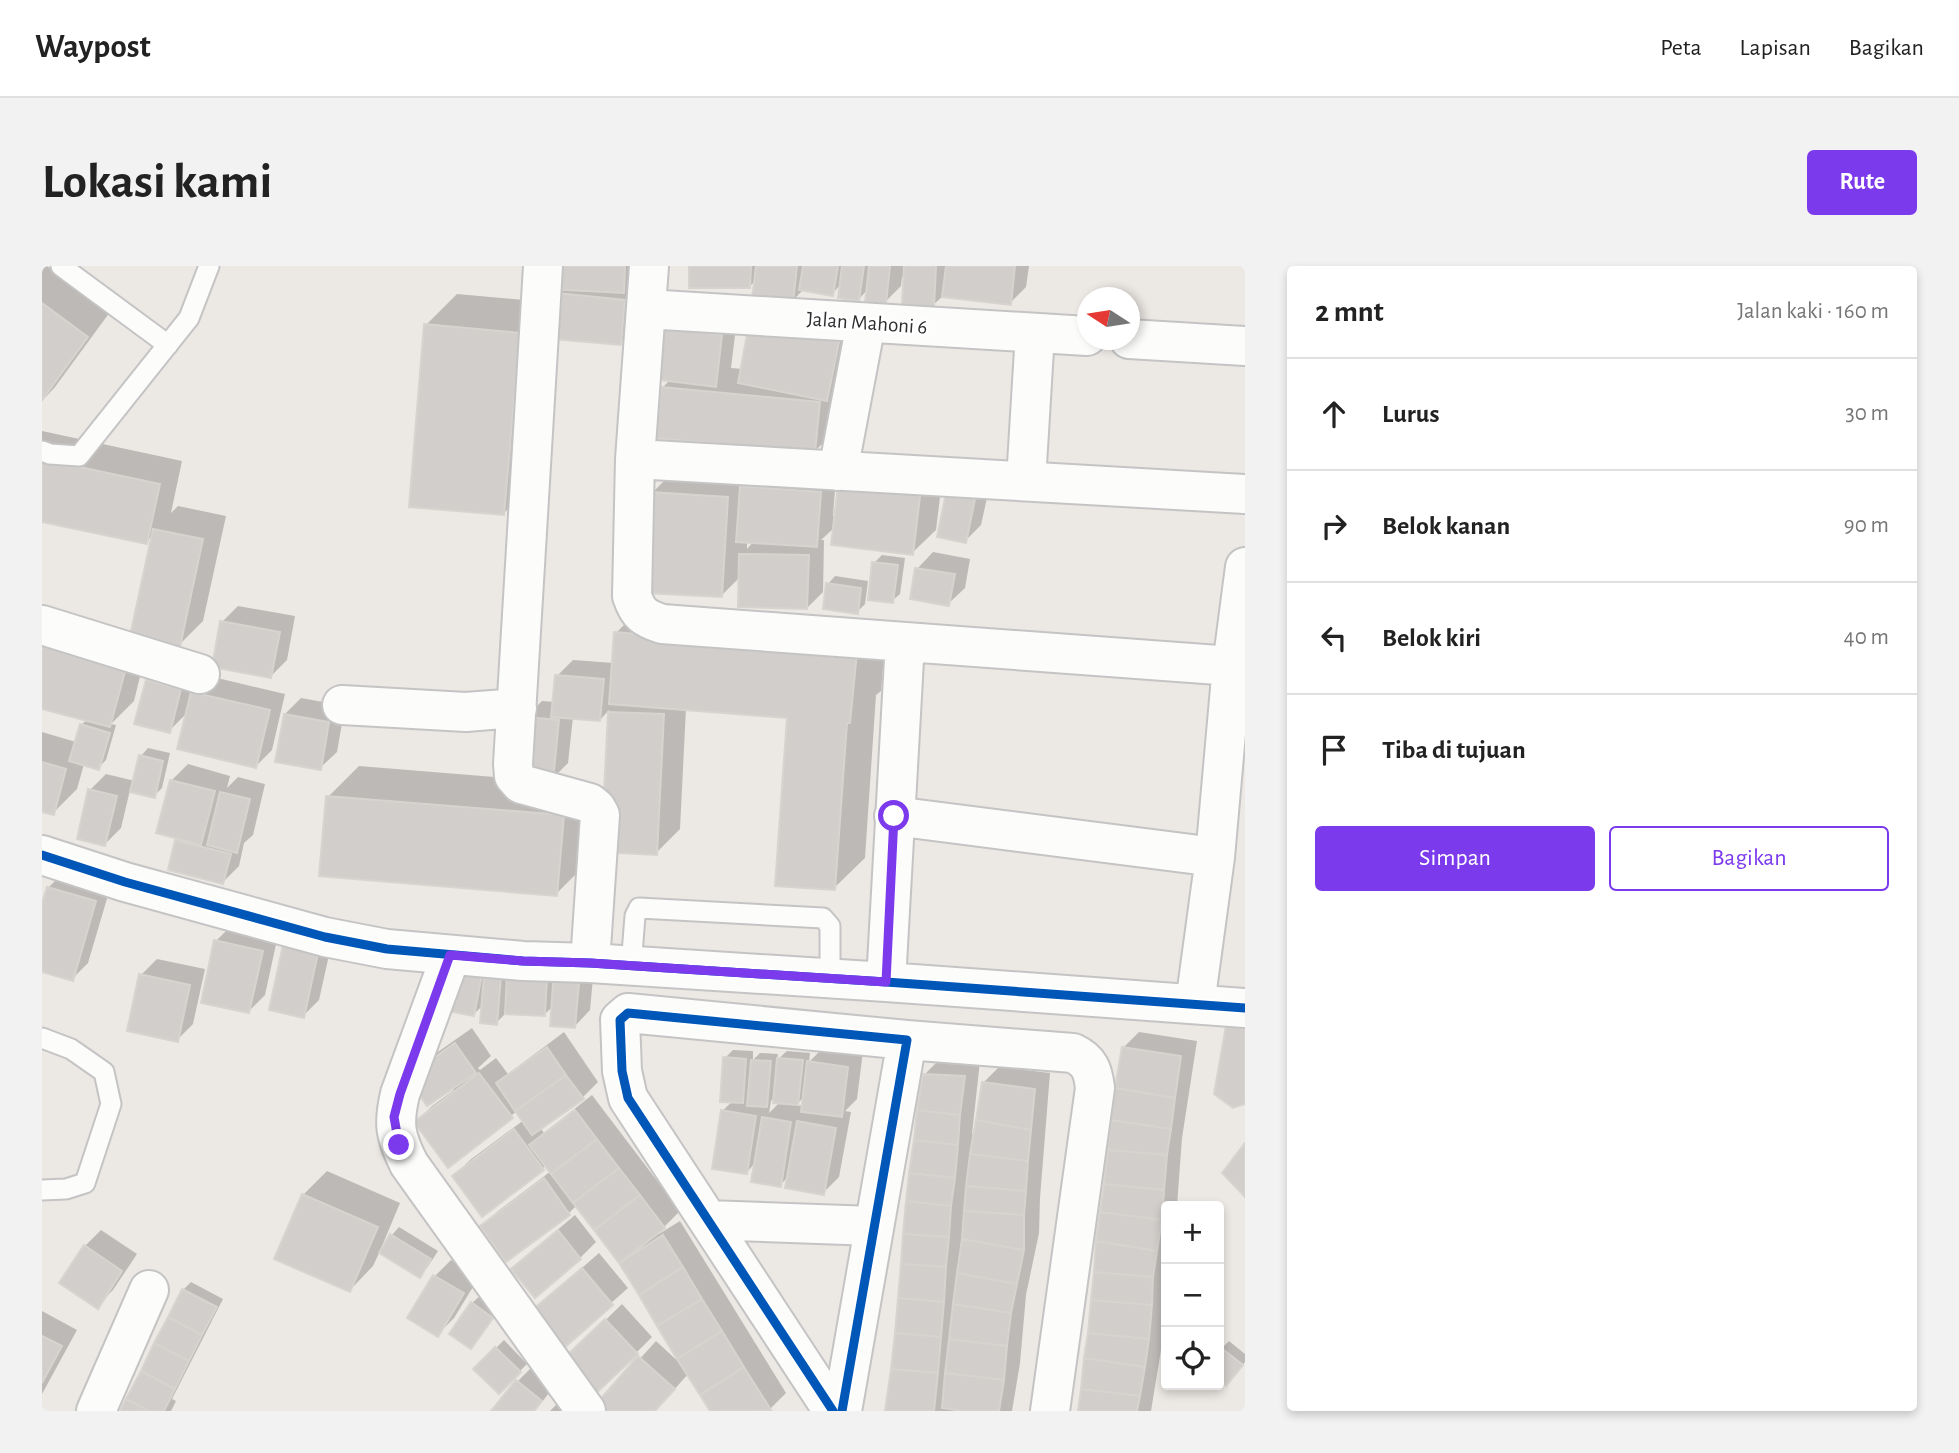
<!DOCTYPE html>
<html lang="id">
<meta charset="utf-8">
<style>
:root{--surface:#fff;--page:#f2f2f2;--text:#222;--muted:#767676;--line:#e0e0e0;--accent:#7c3aed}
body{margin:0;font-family:"Alegreya Sans",sans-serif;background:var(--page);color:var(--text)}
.controls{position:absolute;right:21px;bottom:21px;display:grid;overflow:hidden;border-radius:7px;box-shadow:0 4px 10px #0003}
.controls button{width:63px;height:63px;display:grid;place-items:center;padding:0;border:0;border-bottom:2px solid var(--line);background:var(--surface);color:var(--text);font:35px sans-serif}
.compass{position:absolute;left:1035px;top:21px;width:63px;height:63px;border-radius:50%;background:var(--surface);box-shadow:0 4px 10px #0003;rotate:282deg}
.stop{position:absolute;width:21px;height:21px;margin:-16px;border:5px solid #7c3aed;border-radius:50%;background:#fff}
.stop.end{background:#7c3aed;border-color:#fff;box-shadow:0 2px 7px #0008}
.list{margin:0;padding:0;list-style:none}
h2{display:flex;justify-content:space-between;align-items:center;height:91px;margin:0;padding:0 28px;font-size:30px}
h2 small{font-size:23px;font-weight:400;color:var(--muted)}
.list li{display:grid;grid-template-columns:46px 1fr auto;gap:21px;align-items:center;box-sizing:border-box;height:112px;padding:0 28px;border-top:2px solid var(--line)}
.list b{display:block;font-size:26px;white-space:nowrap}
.list em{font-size:23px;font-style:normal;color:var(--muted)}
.actions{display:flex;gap:14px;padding:21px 28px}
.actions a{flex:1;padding:16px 0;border:2px solid var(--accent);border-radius:7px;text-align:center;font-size:24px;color:var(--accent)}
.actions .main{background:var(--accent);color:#fff}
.icon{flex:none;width:38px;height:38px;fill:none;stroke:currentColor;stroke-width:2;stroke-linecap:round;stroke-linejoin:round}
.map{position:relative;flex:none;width:1203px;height:1145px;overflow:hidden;border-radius:7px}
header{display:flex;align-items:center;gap:42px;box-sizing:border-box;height:98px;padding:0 35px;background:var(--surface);border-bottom:2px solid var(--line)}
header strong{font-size:33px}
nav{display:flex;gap:38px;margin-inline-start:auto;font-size:24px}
.intro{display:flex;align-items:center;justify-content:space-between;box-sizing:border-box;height:168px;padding:0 42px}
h1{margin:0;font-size:49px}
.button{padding:18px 32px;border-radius:7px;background:var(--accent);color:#fff;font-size:24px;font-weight:700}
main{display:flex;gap:42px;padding:0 42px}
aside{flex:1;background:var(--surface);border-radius:7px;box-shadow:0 4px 10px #0003}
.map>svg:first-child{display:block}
.shadow{fill:#0003;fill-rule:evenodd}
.building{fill:#d1cecb;stroke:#d7d4d0;stroke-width:2}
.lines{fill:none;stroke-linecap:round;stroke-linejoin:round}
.service-casing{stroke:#c5c4c5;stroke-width:23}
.minor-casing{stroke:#c5c4c5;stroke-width:42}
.service{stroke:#fcfcfb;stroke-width:19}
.minor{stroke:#fcfcfb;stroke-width:38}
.cycleway-casing{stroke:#fff;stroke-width:13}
.cycleway{stroke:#0057b8;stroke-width:9}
.route{stroke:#7c3aed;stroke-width:9}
.labels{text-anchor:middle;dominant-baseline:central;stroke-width:5;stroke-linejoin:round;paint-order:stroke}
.street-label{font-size:21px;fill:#2e2e2e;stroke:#fff}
</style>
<header>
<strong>Waypost</strong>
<nav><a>Peta</a><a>Lapisan</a><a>Bagikan</a></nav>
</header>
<div class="intro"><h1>Lokasi kami</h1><a class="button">Rute</a></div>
<main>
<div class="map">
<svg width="1203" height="1145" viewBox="0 0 1203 1145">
<rect width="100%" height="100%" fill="#ece8e4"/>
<path class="shadow" d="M0 0H5L68 46 13 121 0 135Z
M508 0H597L594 61 578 77 505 71 493 216 462 247 384 59 415 28 505 36Z
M649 0H987L984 21 968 37 901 30 891 39 863 11H860L859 20 843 36 826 23 817 33 799 18 790 28 762 23 750 35 819 53 796 162 772 186 621 121 628 114 617 62 695 53 689 102 701 103 714 14 708 20Z
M0 165 140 195 129 247 136 240 184 250 161 355 137 379 111 269 104 276 0 254Z
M902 199 894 264 870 287 793 261 779 274H782L781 326 765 342 698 311 679 330 610 227 634 203 794 211 791 250 794 251ZM705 275H712L705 283Z
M948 218 939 259 923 275 906 228Z
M891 286 928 293 923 322 906 338 875 303Z
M840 289 863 292 858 328 850 335 832 297Z
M793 310 826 315 823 338 815 346 786 318Z
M605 336 845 356 839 425 834 429 823 592 792 622 747 450 644 442 638 563 614 587 560 584 567 444 558 454 531 451 526 497 508 515 552 519 545 597 514 628 286 531 317 500 478 513 484 451 500 435 513 436 515 410 531 394 572 397 574 367Z
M196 340 253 350 245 394 229 410 180 356Z
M0 350 106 378 92 435 69 458 74 459 64 494 56 502 42 498 35 523 11 547 0 544V466L34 476 39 459 46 453 0 441Z
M121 399 154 407 148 430 167 410 243 428 230 484 214 500 146 446 127 465 105 415Z
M259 432 303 440 295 486 278 502 243 448Z
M106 482 128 487 120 522 112 530 88 524 79 562 63 578 48 524 64 508 93 515 99 490Z
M146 498 188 510 185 522 196 511 223 518 211 569 202 577 197 600 181 616 135 575 138 571 130 514Z
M22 606 69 619 46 697 30 713 0 704V644L6 622Z
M190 659 236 669 223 729 207 745 174 675Z
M258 664 291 671 277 734 261 750Z
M553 690 548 744 532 761 511 740 502 749 462 746V749L454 757 441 739 432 748 411 703Z
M115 693 163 703 151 758 135 774 99 709Z
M430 762 449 790 436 802 438 804 454 792 466 808 522 766 556 816 540 832 498 861 502 867 550 829 638 945 616 967 617 968 638 955 744 1127 728 1143 725 1145H670L647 1107 613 1145H565L557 1138 614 1075 641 1100 578 996 535 939 527 947 464 994 440 961 456 945 509 905 504 899 501 902 412 910 428 894 482 854 475 845 407 899 374 856 390 840 412 824 383 795Z
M1097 766 1155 775 1140 872 1135 940H1124V1021L1119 1084 1109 1145H1037L1070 855 1081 782Z
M783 780 821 785 815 833 803 845 809 846 797 911 781 927 746 911 738 919 714 896 705 906 680 845 691 835 683 792 691 784 711 785V794L718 787 736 788 735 794 745 785 768 787 767 796ZM734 830 738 836 727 847 729 835ZM762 831 761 840 754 839Z
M899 792 938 795 930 868 933 869 941 817 957 801 1008 807 998 932 997 967 984 1029 978 1097 970 1145H843L855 1067 883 808Z
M285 905 358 937 340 980 342 981 350 969 357 961 396 985 385 1002 378 1010 338 985 331 1000 308 1024 261 929Z
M533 949 554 976 538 992 493 1030 472 1004 487 988Z
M59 964 95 988 71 1024 55 1040 43 980Z
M557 987 586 1022 522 1079 492 1044Z
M409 994 437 1011 412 1052 396 1068 393 1010Z
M149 1016 181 1033 130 1133 134 1135 129 1145H80L141 1024Z
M438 1030 457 1043 436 1073 429 1081 430 1037Z
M580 1038 610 1071 594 1087 539 1078Z
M0 1045 35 1064 0 1128Z
M462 1074 485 1098 457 1126 434 1102Z
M1187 1075 1203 1088V1096L1184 1117 1177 1111V1085Z
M491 1100 514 1118 493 1145H452L475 1116Z
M520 1133 532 1145H508Z"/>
<path class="building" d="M506 0H583L582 27 505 23Z
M647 0H709L708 22H647Z
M714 0H755L751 37 710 33Z
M761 0H796L791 30 757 24Z
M800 0H822L817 35 796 32Z
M827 0H848L844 38 823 36Z
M862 0H894L892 41 860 39Z
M904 0H973L969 39 900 31Z
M505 26 583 34 579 79 500 72Z
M0 37 46 71 0 134Z
M382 58 478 67 462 249 367 241Z
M707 58 797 76 785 135 696 117Z
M616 61 680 69 674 121 609 113Z
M619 121 778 136 773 187 614 172Z
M0 193 118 218 105 278 0 256Z
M797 211 879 222 871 289 789 279Z
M698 220 779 226 775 281 694 276Z
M608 226 686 231 680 331 602 327Z
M904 227 933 233 924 277 895 271Z
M111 263 161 273 138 381 88 370Z
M697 288 767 289 765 343 696 341Z
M830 296 856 299 851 337 826 334Z
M873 302 913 308 907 340 868 333Z
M784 317 819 322 816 348 781 343Z
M178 355 238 366 229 412 170 401Z
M572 366 815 386 808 457H805L793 624 733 620 745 452 567 438Z
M0 380 84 402 68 461 0 443Z
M513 409 562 413 558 455 509 451Z
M104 414 139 423 128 467 92 458Z
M149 426 228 444 214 502 135 483Z
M566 446 622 448 615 589 559 586Z
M242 448 287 456 279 504 233 496Z
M482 451 517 454 511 515 476 512Z
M38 458 68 467 57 504 27 495Z
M97 489 121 495 113 532 88 526Z
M0 496 24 503 12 549 0 546Z
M128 514 173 525 159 579 114 567Z
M46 523 75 530 63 580 35 573Z
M178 526 208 533 195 587 165 579Z
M284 530 522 549 515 630 277 610Z
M133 574 189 588 181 618 126 604Z
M5 621 54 635 31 715 0 706V637Z
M172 674 221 685 207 747 159 737Z
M241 679 276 687 262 752 227 744Z
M410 702 440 708 432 750 401 744Z
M512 704 538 706 533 762 508 760Z
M97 708 148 719 136 776 85 765Z
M465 708 505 711 503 750 463 748Z
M442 709 459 710 455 759 438 757Z
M1186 748 1203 750V838L1191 842 1172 828Z
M413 777 434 807 385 840 365 811Z
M505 781 524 809 473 845 454 817Z
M1080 781 1139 790 1133 832 1073 822Z
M681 791 704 793 701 837 678 836Z
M735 792 761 794 756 839 731 837Z
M709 794 729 795 725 841 705 840Z
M765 795 806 801 800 851 759 846Z
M437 807 471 852 406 902 372 856Z
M881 808 923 810 918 849 875 844Z
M524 809 542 833 490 869 473 845Z
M940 816 993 823 989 864 934 854Z
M1073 822 1133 832 1129 863 1069 854Z
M533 844 555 873 509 908 487 879Z
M679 844 714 850 705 908 670 903Z
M875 844 918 849 916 879 872 874Z
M720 851 749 856 739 921 709 916Z
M934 854 989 864 986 895 928 888Z
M1069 854 1129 863 1125 889 1066 884Z
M755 855 794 862 782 929 743 922Z
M472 863 502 904 440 951 410 910Z
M555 873 577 902 531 937 509 908Z
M872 874 916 879 913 912 867 907Z
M1203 877V931L1180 907Z
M1066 884 1125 889 1122 924 1062 918Z
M928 888 986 895 984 925 924 920Z
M577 902 598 929 552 964 531 937Z
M867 907 913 912 909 940 864 935Z
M502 912 528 949 464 996 438 960Z
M1062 918 1122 924 1120 954 1058 946Z
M924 920 984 925 982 949 922 945Z
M260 928 336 961 308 1026 232 993Z
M598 929 623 962 577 997 552 964Z
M864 935 909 940 907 971 861 968Z
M922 945 982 949V984L920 973Z
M1058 946 1120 954 1115 985 1054 975Z
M516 964 539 993 493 1032 469 1003Z
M348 968 389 993 378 1012 337 987Z
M861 968 907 971 904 1001 859 998Z
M621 969 641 1001 597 1029 577 997Z
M920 973 982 984 975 1018 915 1007Z
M1054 975 1115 985 1111 1011 1052 1006Z
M42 979 80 1005 56 1043 17 1017Z
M859 998 904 1001 902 1036 856 1032Z
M641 1001 660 1033 615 1060 597 1029Z
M540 1002 571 1039 522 1082 490 1044Z
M1052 1006 1111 1011 1110 1039 1049 1034Z
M915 1007 975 1018 969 1047 911 1038Z
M391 1009 422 1027 396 1071 365 1052Z
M140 1023 175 1041 160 1069 126 1051Z
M856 1032 902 1036 899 1071 853 1067Z
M660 1033 680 1065 635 1093 615 1060Z
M1049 1034 1110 1039 1107 1073 1046 1067Z
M429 1036 451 1052 429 1083 407 1068Z
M911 1038 969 1047 965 1080 907 1073Z
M126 1051 160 1069 147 1095 112 1077Z
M563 1053 596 1088 553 1128 520 1094Z
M680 1065 702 1101 658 1129 635 1093Z
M853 1067 899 1071 896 1107 849 1103Z
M1046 1067 1107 1073 1103 1101 1042 1092Z
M0 1070 20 1080 0 1117Z
M907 1073 965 1080 962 1114 903 1107Z
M112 1077 147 1095 133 1123 99 1105Z
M453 1081 479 1106 457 1128 431 1103Z
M1178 1081 1201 1099 1184 1120 1177 1113Z
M596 1090 633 1123 613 1145H563L554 1138Z
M1042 1092 1103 1101 1098 1130 1039 1123Z
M702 1101 729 1144 668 1145 658 1129Z
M849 1103 896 1107 892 1145H843Z
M99 1105 133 1123 122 1145H107L84 1133Z
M903 1107 962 1114 957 1145H921L900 1142Z
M474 1114 500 1135 492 1145H449Z
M1039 1123 1098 1130 1095 1145H1036Z
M84 1133 107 1145H78Z"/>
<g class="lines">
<g class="service-casing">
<path id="service" d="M19 0 126 79
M0 185 8 188 37 190 147 52 167 0
M589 700 593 650 597 642 781 652 788 660V712
M0 772 29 783 62 806 69 838 43 917 24 923 0 924"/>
</g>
<g class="minor-casing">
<path id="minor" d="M501 0 471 498 472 510 479 518 548 537 554 542 558 549 548 697
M607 0 593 193 590 330C596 348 602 352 620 358L1190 400
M604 43 1045 70
M1087 73 1203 80
M593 193 1203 228
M796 205 824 57
M984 215 993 67
M0 359 158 408
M300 439 424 446 475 442
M852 550 1173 591
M0 589 83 616 283 671 345 683 481 695 548 697 844 716 1203 742
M409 689 358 828C351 858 353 870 367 898L544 1145
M844 716 863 376
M1153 738 1173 591 1190 400 1203 301
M865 774 1031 787C1048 795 1051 805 1053 822L1008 1145
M666 954 832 960
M54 1145 107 1024
M791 1145 586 832 580 805 578 754 586 747 865 774 800 1145"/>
</g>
<use href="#service" class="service"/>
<use href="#minor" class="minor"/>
<g class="cycleway-casing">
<path id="cycleway" d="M0 589 83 616 283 671 345 683 481 695 548 697 844 716 1203 742
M791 1145 586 832 580 805 578 754 586 747 865 774 800 1145"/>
</g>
<use href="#cycleway" class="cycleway"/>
</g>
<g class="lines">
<path class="route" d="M357 879 352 851 358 828 408 689 481 695 548 697 844 716 852 550"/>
</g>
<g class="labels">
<g class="street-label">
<text transform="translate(825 57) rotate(4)">Jalan Mahoni 6</text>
</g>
</g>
</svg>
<div class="controls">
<button>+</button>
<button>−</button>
<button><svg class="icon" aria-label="locate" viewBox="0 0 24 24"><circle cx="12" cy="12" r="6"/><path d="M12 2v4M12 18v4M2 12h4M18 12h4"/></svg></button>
</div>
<svg class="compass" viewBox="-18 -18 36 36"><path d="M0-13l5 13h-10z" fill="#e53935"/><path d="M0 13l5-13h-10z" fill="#767676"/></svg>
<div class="stop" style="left:852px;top:550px"></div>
<div class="stop end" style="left:357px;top:879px"></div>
</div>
<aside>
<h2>2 mnt<small>Jalan kaki · 160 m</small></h2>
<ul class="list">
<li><svg class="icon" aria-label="ahead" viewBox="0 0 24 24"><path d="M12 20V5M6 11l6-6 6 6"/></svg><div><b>Lurus</b></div><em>30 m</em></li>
<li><svg class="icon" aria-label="right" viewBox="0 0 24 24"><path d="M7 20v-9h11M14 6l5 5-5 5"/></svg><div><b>Belok kanan</b></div><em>90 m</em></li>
<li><svg class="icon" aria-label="left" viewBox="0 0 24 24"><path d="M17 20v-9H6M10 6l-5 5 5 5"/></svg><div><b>Belok kiri</b></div><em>40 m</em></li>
<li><svg class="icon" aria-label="arrive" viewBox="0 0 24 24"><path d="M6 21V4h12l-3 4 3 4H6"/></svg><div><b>Tiba di tujuan</b></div></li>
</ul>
<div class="actions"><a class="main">Simpan</a><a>Bagikan</a></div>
</aside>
</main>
